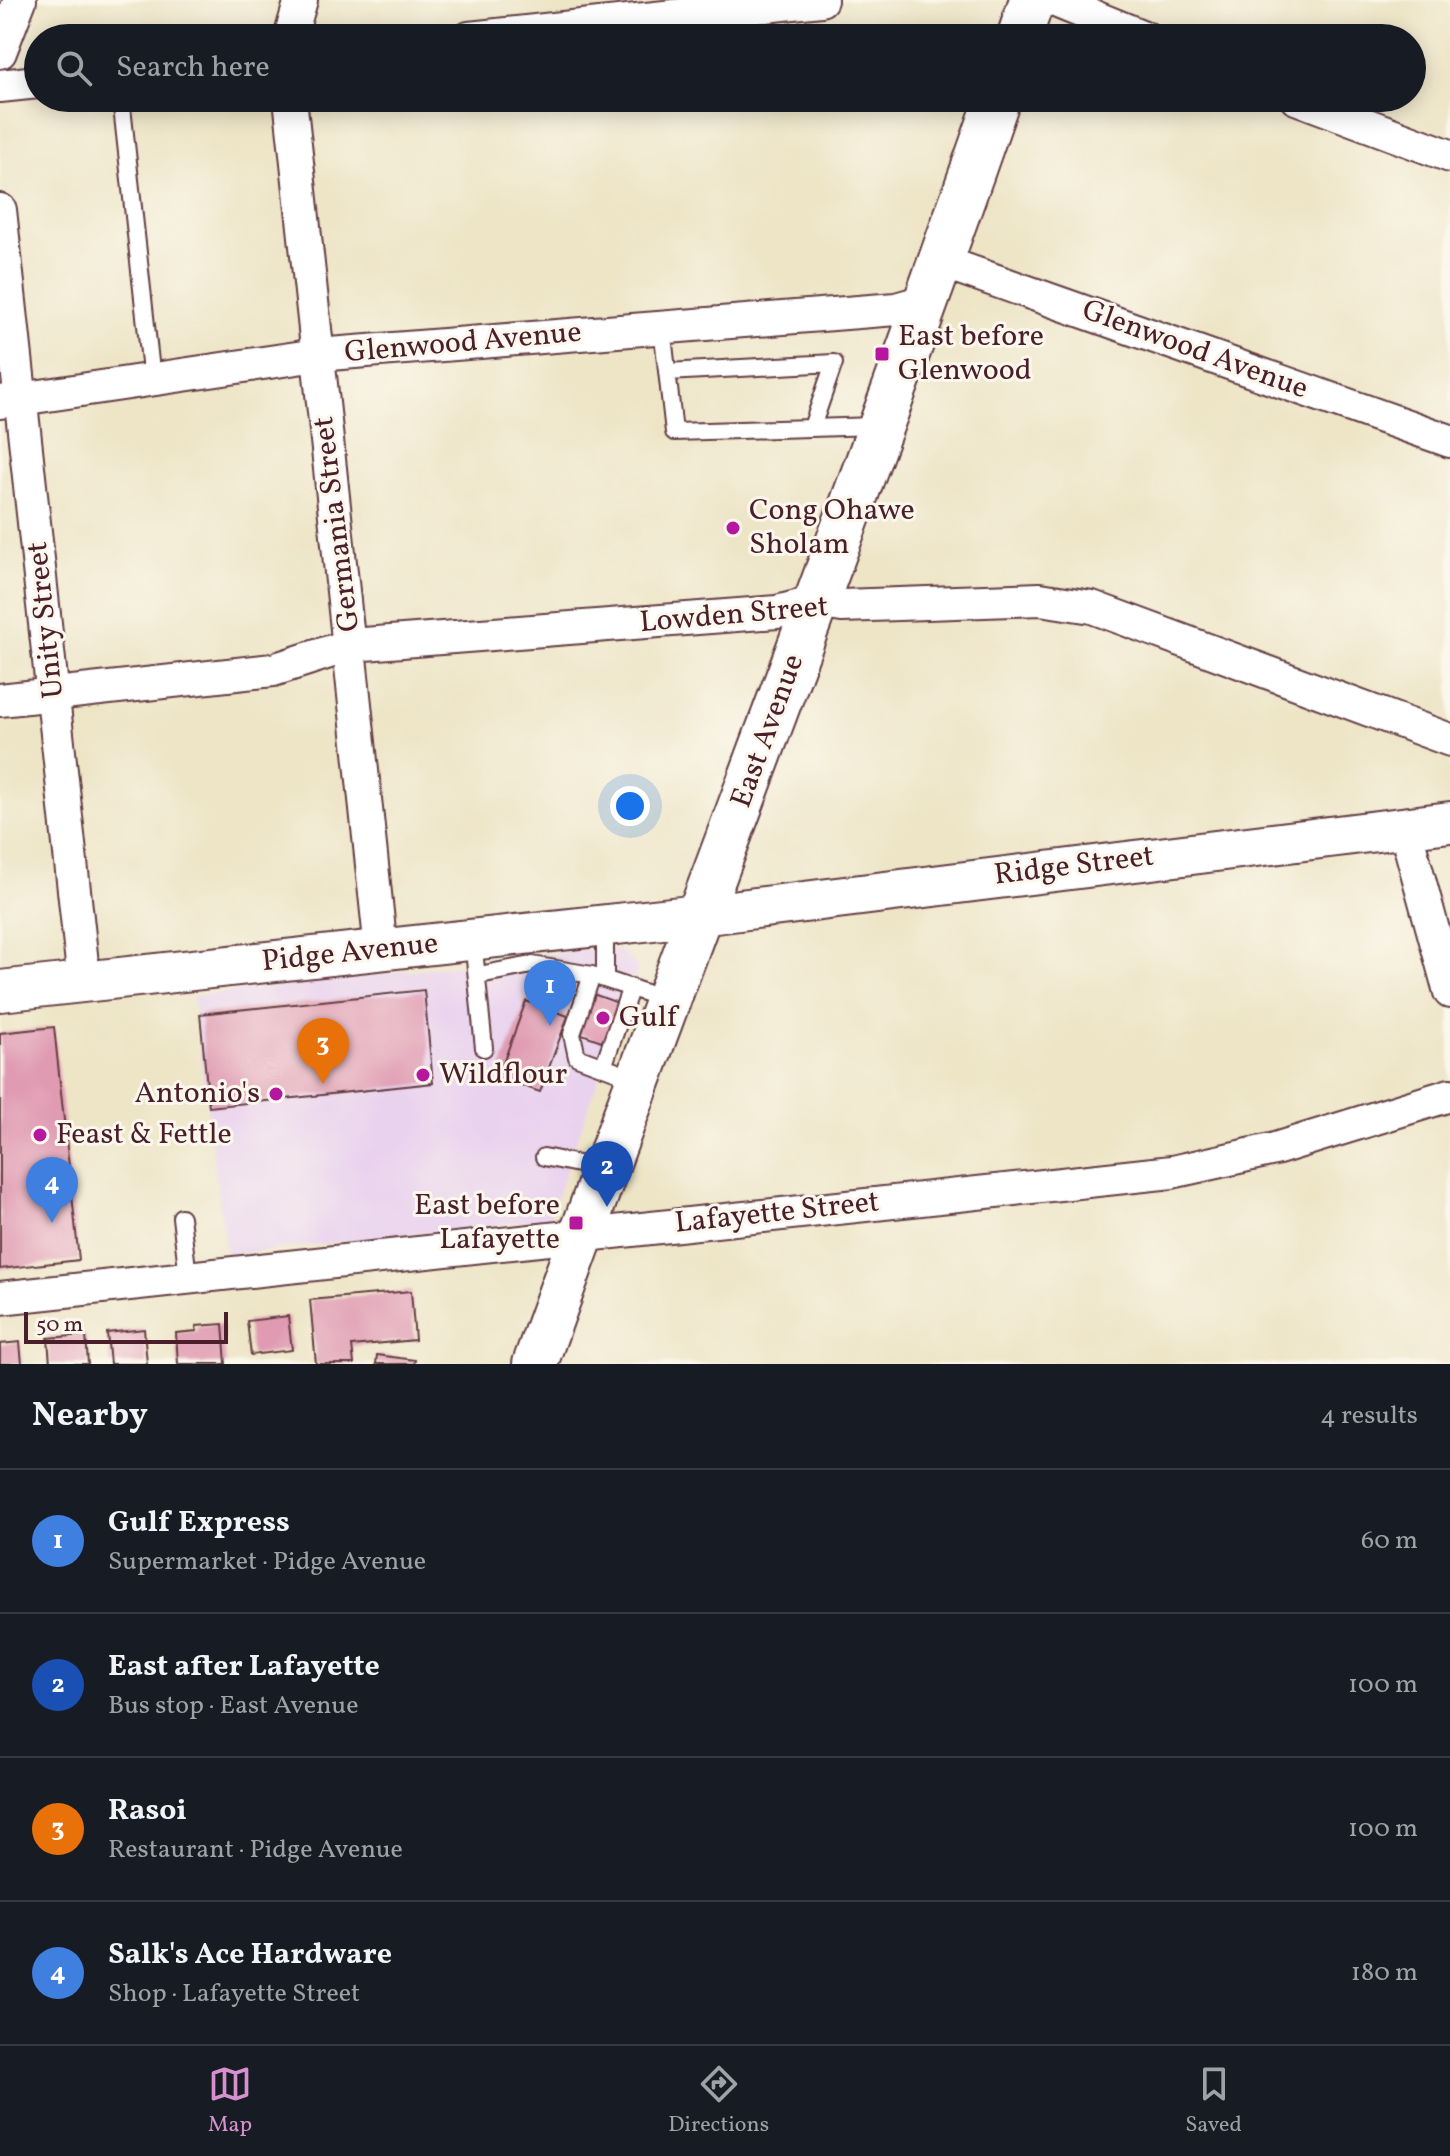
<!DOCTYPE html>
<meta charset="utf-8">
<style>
:root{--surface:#171b24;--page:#20242c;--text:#f1f3f6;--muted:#9ea1a6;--line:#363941;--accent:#d690ce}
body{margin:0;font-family:Vollkorn,serif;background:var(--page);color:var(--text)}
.scale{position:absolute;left:24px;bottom:20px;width:204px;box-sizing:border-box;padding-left:8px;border:4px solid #4a1f2b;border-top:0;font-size:22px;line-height:28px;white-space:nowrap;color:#4a1f2b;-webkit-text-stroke:6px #fbf7ec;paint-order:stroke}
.you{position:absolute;left:630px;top:806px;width:28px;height:28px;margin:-20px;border:6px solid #fff;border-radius:50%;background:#1a73e8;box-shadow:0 0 0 12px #1a73e833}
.badge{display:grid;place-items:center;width:52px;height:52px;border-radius:50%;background:var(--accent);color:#fff;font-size:26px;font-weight:700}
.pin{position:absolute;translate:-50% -66px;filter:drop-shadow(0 2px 4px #0008)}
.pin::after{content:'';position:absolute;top:42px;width:28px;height:24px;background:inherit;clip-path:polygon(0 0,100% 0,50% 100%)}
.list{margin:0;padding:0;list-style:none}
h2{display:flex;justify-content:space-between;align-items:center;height:104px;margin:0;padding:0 32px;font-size:34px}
h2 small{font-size:26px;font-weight:400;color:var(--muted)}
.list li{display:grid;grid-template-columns:52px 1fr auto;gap:24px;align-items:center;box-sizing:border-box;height:144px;padding:0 32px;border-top:2px solid var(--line)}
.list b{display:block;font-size:30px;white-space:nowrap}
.list p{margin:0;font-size:26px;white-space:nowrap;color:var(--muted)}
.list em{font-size:26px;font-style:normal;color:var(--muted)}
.icon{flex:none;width:44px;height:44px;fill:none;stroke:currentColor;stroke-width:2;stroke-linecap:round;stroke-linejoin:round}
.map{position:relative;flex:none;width:1450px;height:1364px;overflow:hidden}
.search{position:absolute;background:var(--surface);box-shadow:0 4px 20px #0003;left:24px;right:24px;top:24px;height:88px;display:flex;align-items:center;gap:20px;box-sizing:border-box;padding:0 28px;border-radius:44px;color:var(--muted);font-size:30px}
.sheet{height:680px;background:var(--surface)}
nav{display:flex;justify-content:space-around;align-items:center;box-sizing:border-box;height:112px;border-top:2px solid var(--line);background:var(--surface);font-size:22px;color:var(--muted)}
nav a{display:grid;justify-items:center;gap:4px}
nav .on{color:var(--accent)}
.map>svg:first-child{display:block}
.built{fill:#e9d2ee}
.building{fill:#e09bb3}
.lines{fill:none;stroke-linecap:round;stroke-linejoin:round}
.service-casing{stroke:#633d42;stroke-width:20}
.minor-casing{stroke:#633d42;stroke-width:36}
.tertiary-casing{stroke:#633d42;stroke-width:44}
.secondary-casing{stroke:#633d42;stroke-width:48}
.service{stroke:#fff;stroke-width:16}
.minor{stroke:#fff;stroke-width:32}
.tertiary{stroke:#fff;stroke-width:40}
.secondary{stroke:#fff;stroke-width:44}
.poi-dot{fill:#b5179e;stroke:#fbf7ec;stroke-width:3}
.labels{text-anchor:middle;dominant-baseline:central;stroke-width:6;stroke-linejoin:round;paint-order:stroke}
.poi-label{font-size:30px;fill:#4a1f2b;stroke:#fbf7ec;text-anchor:start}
.street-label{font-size:30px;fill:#4a1f2b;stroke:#fbf7ec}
</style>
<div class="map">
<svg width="1450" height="1364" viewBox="0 0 1450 1364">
<rect width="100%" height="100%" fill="#fbf7ec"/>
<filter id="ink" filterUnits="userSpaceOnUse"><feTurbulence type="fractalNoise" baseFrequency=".0125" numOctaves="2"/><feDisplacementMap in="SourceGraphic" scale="16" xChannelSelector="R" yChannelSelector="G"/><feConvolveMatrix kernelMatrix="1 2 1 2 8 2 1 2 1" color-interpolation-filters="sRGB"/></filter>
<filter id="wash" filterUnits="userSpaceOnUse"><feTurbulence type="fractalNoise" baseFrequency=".006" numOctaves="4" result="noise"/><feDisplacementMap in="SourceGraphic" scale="32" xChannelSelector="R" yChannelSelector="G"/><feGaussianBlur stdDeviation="1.8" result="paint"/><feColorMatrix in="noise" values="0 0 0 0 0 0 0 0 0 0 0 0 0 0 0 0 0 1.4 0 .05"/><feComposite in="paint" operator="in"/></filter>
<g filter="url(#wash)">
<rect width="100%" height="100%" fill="#eee5c7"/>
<path class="built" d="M601 948 620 950 638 967 549 1219 226 1255 193 996Z"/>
<g id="blocks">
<path class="building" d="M424 990 433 1083 209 1107 200 1014Z
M593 994 621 1004 607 1043 579 1033Z
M526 1001 568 1016 540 1092 498 1077Z
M54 1027 79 1260 0 1269V1033Z
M411 1291 415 1340 352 1346 354 1364H316L310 1300Z
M288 1316 292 1350 251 1355 247 1321Z
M223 1324 226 1364H178L176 1333 197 1331 196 1326Z
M144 1329 147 1364H110L107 1333Z
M86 1335 88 1364H50L48 1338Z
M20 1342 22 1364H0V1344Z
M377 1355 415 1360 414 1364H376Z"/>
</g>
</g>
<g filter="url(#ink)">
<use href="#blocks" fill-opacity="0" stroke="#633d42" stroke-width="2"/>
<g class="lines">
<g class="service-casing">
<path id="service" d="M121 98 152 380
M662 327 674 432 876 426
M667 372 834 363 812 427
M605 925V979
M473 940 484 1048
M479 975 532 965 592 975
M603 1067 631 987
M636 1079 577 1057 572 1034 592 975 667 1000
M544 1157 603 1169
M181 1217 188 1277"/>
</g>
<g class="minor-casing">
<path id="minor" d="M1053 0 1146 38
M290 38 301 0
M469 38 821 0
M0 52 20 0
M0 86 38 82
M290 98C320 382 353 666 381 950
M1296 98 1450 156
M0 210 84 982
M940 261 1450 441
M0 402 317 355 896 309 928 300
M0 700 273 670 351 645 777 612 816 602 842 606 1040 599 1092 607 1450 740
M1405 828 1450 992
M0 1298 1172 1172 1275 1149 1450 1095"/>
</g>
<g class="tertiary-casing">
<path id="tertiary" d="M0 991 699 915 1450 822"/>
</g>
<g class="secondary-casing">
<path id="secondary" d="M1019 38 1032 0
M535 1364C686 941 851 522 998 98"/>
</g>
<use href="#service" class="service"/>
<use href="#minor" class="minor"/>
<use href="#tertiary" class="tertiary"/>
<use href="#secondary" class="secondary"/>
</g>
</g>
<g class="poi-dot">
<rect x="874" y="346" width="16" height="16" rx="4"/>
<circle cx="733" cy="528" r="8"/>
<circle cx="603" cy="1018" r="8"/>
<circle cx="423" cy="1075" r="8"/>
<circle cx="276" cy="1094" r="8"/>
<circle cx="40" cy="1135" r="8"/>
<rect x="568" y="1215" width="16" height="16" rx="4"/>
</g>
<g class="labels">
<g class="poi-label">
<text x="898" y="337">East before<tspan x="898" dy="34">Glenwood</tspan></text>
<text x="749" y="511">Cong Ohawe<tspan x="749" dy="34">Sholam</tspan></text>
<text x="619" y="1018">Gulf</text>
<text x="439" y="1075">Wildflour</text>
<text x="260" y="1094" text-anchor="end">Antonio's</text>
<text x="56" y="1135">Feast &amp; Fettle</text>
<text x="560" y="1206" text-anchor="end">East before<tspan x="560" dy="34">Lafayette</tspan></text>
</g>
<g class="street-label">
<text transform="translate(463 343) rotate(-5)">Glenwood Avenue</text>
<text transform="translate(1195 350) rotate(20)">Glenwood Avenue</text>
<text transform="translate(337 524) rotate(-97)">Germania Street</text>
<text transform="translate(734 615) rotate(-5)">Lowden Street</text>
<text transform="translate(46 620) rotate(-96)">Unity Street</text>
<text transform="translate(768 731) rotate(-70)">East Avenue</text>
<text transform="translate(1074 866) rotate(-7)">Ridge Street</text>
<text transform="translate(350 953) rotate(-6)">Pidge Avenue</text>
<text transform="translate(777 1213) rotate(-6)">Lafayette Street</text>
</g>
</g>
</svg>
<div class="scale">50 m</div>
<div class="you"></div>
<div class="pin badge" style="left:550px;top:1026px;background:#3f7fe0">1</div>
<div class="pin badge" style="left:607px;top:1207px;background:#1a4fb4">2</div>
<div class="pin badge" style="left:323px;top:1084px;background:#e8710a">3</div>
<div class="pin badge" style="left:52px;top:1223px;background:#3f7fe0">4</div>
<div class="search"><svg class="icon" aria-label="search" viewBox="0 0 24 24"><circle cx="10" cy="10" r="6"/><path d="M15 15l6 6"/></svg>Search here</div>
</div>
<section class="sheet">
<h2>Nearby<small>4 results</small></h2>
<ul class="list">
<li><span class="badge" style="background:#3f7fe0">1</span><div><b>Gulf Express</b><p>Supermarket · Pidge Avenue</p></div><em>60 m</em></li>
<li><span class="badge" style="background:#1a4fb4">2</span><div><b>East after Lafayette</b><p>Bus stop · East Avenue</p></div><em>100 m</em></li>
<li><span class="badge" style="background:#e8710a">3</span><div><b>Rasoi</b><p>Restaurant · Pidge Avenue</p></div><em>100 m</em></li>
<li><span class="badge" style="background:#3f7fe0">4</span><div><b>Salk's Ace Hardware</b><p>Shop · Lafayette Street</p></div><em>180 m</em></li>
</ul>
</section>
<nav>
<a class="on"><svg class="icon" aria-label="map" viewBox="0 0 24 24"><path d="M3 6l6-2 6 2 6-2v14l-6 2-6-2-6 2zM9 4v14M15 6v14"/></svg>Map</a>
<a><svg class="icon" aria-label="directions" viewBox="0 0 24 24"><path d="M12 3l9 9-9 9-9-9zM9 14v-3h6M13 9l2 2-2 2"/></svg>Directions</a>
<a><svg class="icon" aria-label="saved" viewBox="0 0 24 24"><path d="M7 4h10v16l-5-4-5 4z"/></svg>Saved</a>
</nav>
